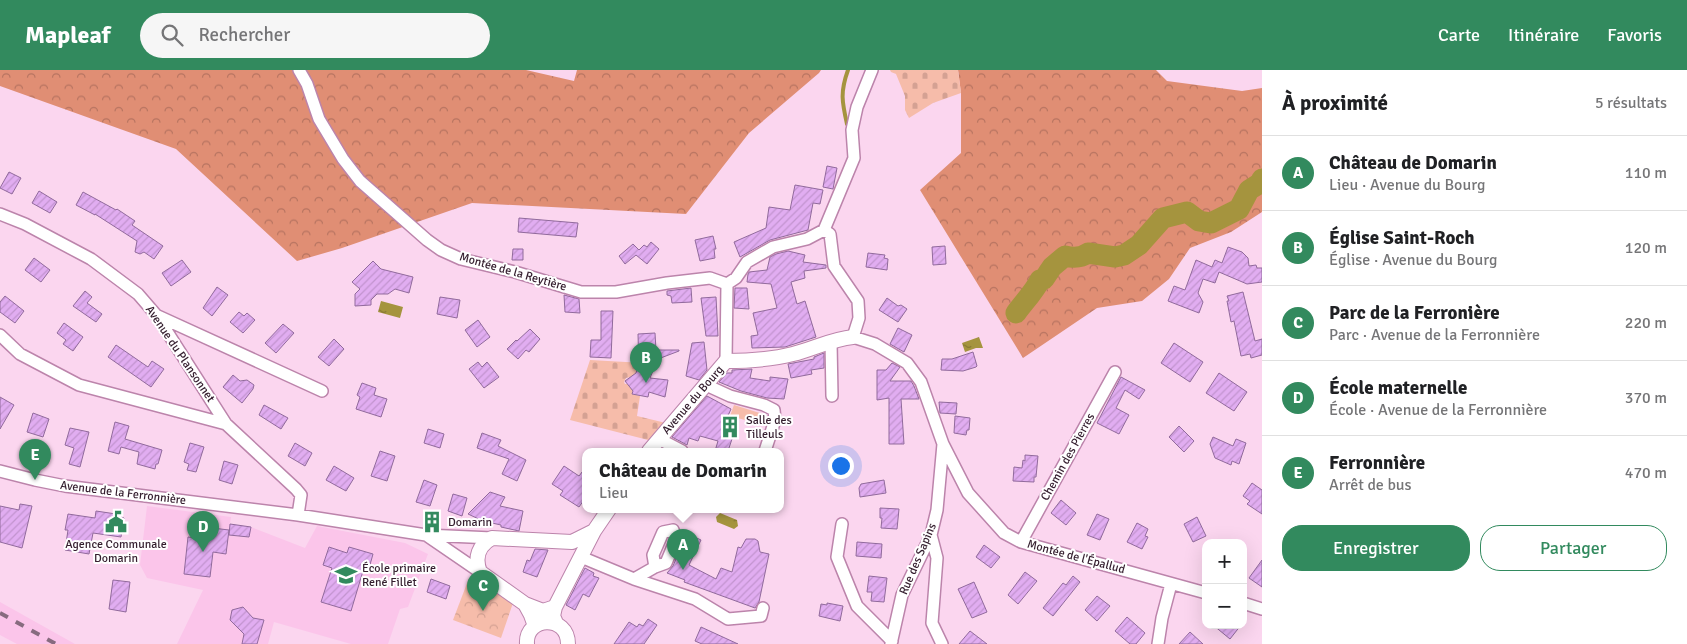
<!DOCTYPE html>
<html lang="fr">
<meta charset="utf-8">
<style>
:root{--surface:#fff;--page:#f6f6f6;--text:#202124;--muted:#757577;--line:#e0e0e0;--accent:#328a5e}
body{margin:0;font-family:Signika,sans-serif;background:var(--page);color:var(--text)}
.controls{position:absolute;right:15px;bottom:15px;display:grid;overflow:hidden;border-radius:10px;box-shadow:0 5px 20px #0002}
.controls button{width:45px;height:45px;display:grid;place-items:center;padding:0;border:0;border-bottom:1px solid var(--line);background:var(--surface);color:var(--text);font:25px sans-serif}
.you{position:absolute;left:840px;top:395px;width:18px;height:18px;margin:-12px;border:4px solid #fff;border-radius:50%;background:#1a73e8;box-shadow:0 0 0 8px #1a73e833}
.badge{display:grid;place-items:center;width:32px;height:32px;border-radius:50%;background:var(--accent);color:#fff;font-size:16px;font-weight:700}
.pin{position:absolute;translate:-50% -41px;filter:drop-shadow(0 1px 2px #0008)}
.pin::after{content:'';position:absolute;top:26px;width:18px;height:15px;background:inherit;clip-path:polygon(0 0,100% 0,50% 100%)}
.popup{position:absolute;left:582px;top:378px;width:202px;height:65px;box-sizing:border-box;display:grid;place-content:center;border-radius:10px;background:var(--surface);filter:drop-shadow(0 1px 4px #0005);font-size:16px;white-space:nowrap;color:var(--muted)}
.popup b{font-size:19px;color:var(--text)}
.popup::after{content:'';position:absolute;left:50%;top:100%;margin-left:-10px;border:10px solid transparent;border-top-color:var(--surface)}
.list{margin:0;padding:0;list-style:none}
h2{display:flex;justify-content:space-between;align-items:center;height:65px;margin:0;padding:0 20px;font-size:21px}
h2 small{font-size:16px;font-weight:400;color:var(--muted)}
.list li{display:grid;grid-template-columns:32px 1fr auto;gap:15px;align-items:center;box-sizing:border-box;height:75px;padding:0 20px;border-top:1px solid var(--line)}
.list b{display:block;font-size:19px;white-space:nowrap}
.list p{margin:0;font-size:16px;white-space:nowrap;color:var(--muted)}
.list em{font-size:16px;font-style:normal;color:var(--muted)}
.actions{display:flex;gap:10px;padding:15px 20px}
.actions a{flex:1;padding:11px 0;border:1px solid var(--accent);border-radius:20px;text-align:center;font-size:18px;color:var(--accent)}
.actions .main{background:var(--accent);color:#fff}
.icon{flex:none;width:28px;height:28px;fill:none;stroke:currentColor;stroke-width:2;stroke-linecap:round;stroke-linejoin:round}
.map{position:relative;flex:none;width:1262px;height:574px;overflow:hidden}
header{display:flex;align-items:center;gap:30px;box-sizing:border-box;height:70px;padding:0 25px;background:var(--accent);color:#fff}
header strong{font-size:24px}
nav{display:flex;gap:28px;margin-inline-start:auto;font-size:18px}
.search{width:350px;height:45px;background:var(--page);display:flex;align-items:center;gap:12px;box-sizing:border-box;padding:0 18px;border-radius:28px;color:var(--muted);font-size:19px}
main{display:flex}
aside{flex:1;background:var(--surface)}
.map>svg:first-child{display:block}
.built{fill:#fbc5ea}
.green{fill:#f6bcaa}
.forest{fill:url(#forest-crowns)}
.cemetery{fill:url(#cemetery-stones)}
.park{fill:url(#park-crowns)}
.water{fill:url(#water-ripples)}
.lines{fill:none;stroke-linecap:round;stroke-linejoin:round}
.stream{stroke:#a5943e;stroke-width:4}
.river{stroke:#a5943e;stroke-width:21}
.building{fill:url(#building-hatch);stroke:#916a9c}
.minor-casing{stroke:#bc84ab;stroke-width:14}
.tertiary-casing{stroke:#bc84ab;stroke-width:16}
.minor{stroke:#fff;stroke-width:11}
.tertiary{stroke:#fff;stroke-width:14}
.rail{stroke:#876b7f;stroke-width:4;stroke-dasharray:9 9;stroke-linecap:butt}
.labels{text-anchor:middle;dominant-baseline:central;stroke-width:4;stroke-linejoin:round;paint-order:stroke}
.street-label{font-size:12px;fill:#341e2e;stroke:#fff}
.poi-label{font-size:12px;fill:#341e2e;stroke:#fff;text-anchor:start}
</style>
<header>
<strong>Mapleaf</strong>
<div class="search"><svg class="icon" aria-label="search" viewBox="0 0 24 24"><circle cx="10" cy="10" r="6"/><path d="M15 15l6 6"/></svg>Rechercher</div>
<nav><a>Carte</a><a>Itinéraire</a><a>Favoris</a></nav>
</header>
<main>
<div class="map">
<svg width="1262" height="574" viewBox="0 0 1262 574">
<defs>
<pattern id="forest-crowns" width="20" height="18" patternUnits="userSpaceOnUse" patternTransform="scale(1.25)"><rect width="20" height="18" fill="#e08e74"/><path d="M2 6a3 3 0 1 1 6 0M12 15a3 3 0 1 1 6 0" fill="none" stroke="#b67360"/></pattern>
<pattern id="cemetery-stones" width="16" height="16" patternUnits="userSpaceOnUse" patternTransform="scale(1.25)"><rect width="16" height="16" fill="#f6bcaa"/><path d="M2 7V4a2 2 0 0 1 4 0v3zM10 15v-3a2 2 0 0 1 4 0v3z" fill="#d4a193"/></pattern>
<pattern id="park-crowns" width="20" height="18" patternUnits="userSpaceOnUse" patternTransform="scale(1.25)"><rect width="20" height="18" fill="#f6bcaa"/><path d="M2 6a3 3 0 1 1 6 0M12 15a3 3 0 1 1 6 0" fill="none" stroke="#d4a193"/></pattern>
<pattern id="water-ripples" width="26" height="14" patternUnits="userSpaceOnUse" patternTransform="scale(1.25)"><rect width="26" height="14" fill="#a5943e"/><path d="M2 4q2-2 4 0t4 0M15 11q2-2 4 0t4 0" fill="none" stroke="#877834"/></pattern>
<pattern id="building-hatch" width="6" height="6" patternUnits="userSpaceOnUse" patternTransform="scale(1.25)"><rect width="6" height="6" fill="#e1adf1"/><path d="M-1 1l2-2M0 6l6-6M5 7l2-2" fill="none" stroke="#c294cf"/></pattern>
</defs>
<rect width="100%" height="100%" fill="#fbd6ef"/>
<path class="built" d="M147 436 231 447 230 454 251 457 305 478 317 456 405 473 428 484 408 537 400 539 388 574H351L274 552 268 574H177L203 520 147 508 140 495Z
M0 532 75 574H17L0 565Z"/>
<path class="green" d="M734 335 763 344 769 349 768 356 730 346Z"/>
<path class="forest" d="M0 0H526L574 11 577 0H821L819 3 749 63 686 144 472 133 342 178 297 191 176 79 0 16Z
M958 0H1156L1167 11 1242 21 1262 18V142L1231 162 1190 178 1169 209 1142 231 1097 238 1023 288 920 120 961 83V23Z"/>
<path class="cemetery" d="M890 0H958L961 23 933 33 909 48 905 40V26L896 4 891 2Z
M590 290 644 293 642 301 637 300 635 306 626 308 624 312 625 314H628L633 320 632 324 640 326 637 346 666 353 652 371 570 350Z"/>
<path class="park" d="M469 508 513 533 501 568 453 550Z"/>
<path class="water" d="M381 231 403 237 400 248 378 242Z
M979 267 983 278H976L965 282 962 273Z
M720 443 737 450 738 456 734 459 717 452 716 447Z"/>
<g class="lines">
<path class="stream" d="M847 54C842 32 840 22 848 0"/>
<path class="river" d="M1016 243C1024 232 1034 222 1040 210L1044 209 1052 197 1065 186C1073 188 1081 188 1088 183L1115 187 1124 185 1139 175 1163 148 1187 142 1199 151 1211 153 1239 139 1249 120 1260 113 1262 109"/>
</g>
<path class="building" d="M827 96 837 98 833 119 823 117Z
M9 102 21 108 12 124 0 118Z
M795 115 823 120 820 134 813 133 808 160 770 170 740 187 734 172 766 158 769 137 790 140Z
M39 121 57 132 50 143 32 133Z
M83 122 116 140 117 139 135 151 132 155 163 176 154 189 144 182 140 184 135 182 137 171 95 144V145L76 135Z
M519 148 578 153 576 167 518 162Z
M713 166 716 179H714L715 188 700 191 695 170Z
M651 172 659 179 647 194 636 185 625 194 619 186 633 174 639 180 644 175 647 177Z
M945 176 946 194 933 195 932 177Z
M1228 177 1242 182 1248 188 1249 196 1256 195 1257 198H1262V212L1247 214 1219 202 1215 213 1203 209 1198 223 1203 232 1199 243 1168 231 1174 216 1185 220 1196 190 1212 197 1215 190 1222 193Z
M513 179H523V190H512Z
M788 181 805 185 803 192 826 195V198L804 201 805 208 791 212 797 234 805 231 816 267 785 277 752 278 751 266 758 265 753 243 777 238 771 214 747 212 748 204 749 202 767 200 770 187 776 184Z
M868 183 885 185 884 188 888 189 887 200 866 197Z
M34 188 50 200 41 212 25 200Z
M182 190 191 202 171 216 162 203Z
M373 191 381 199 413 207 409 223 395 219 388 224H377L371 230V235L355 236V224L360 219 352 212Z
M217 217 228 225 212 246 203 238Z
M691 218 692 232 672 233 671 226 667 225V221Z
M735 218H747L749 239 734 238Z
M85 221 92 227 87 233 102 244 96 252 73 236Z
M1243 222 1255 271 1262 269V285L1251 288 1250 284 1241 286 1234 251 1231 252 1227 231H1229L1227 226Z
M564 225 579 229 580 243 565 242Z
M5 226 24 241 15 253 0 242V232Z
M440 227 460 230 457 248 437 244Z
M716 227 718 266H706L701 228Z
M887 228 898 236 901 235 907 239 898 252 879 240Z
M601 241H613L611 288 590 287 591 270H601Z
M239 242 244 246 247 243 255 250 243 263 230 252Z
M478 250 490 267 477 277 465 260Z
M64 253 83 267 73 281 63 274 66 270 57 263Z
M283 254 294 263 276 283 265 273Z
M898 258 912 265 904 282 890 274Z
M530 259 540 269 529 282 526 280 518 289 507 279 516 270 517 271Z
M655 263 656 280H679V281L658 289 650 308 668 310 665 327 649 322 648 327 632 324 633 321 625 311 636 303 637 300 639 301 638 264Z
M334 269 344 279 329 296 318 287Z
M704 272 707 300 699 310 686 306 692 273Z
M1174 273 1203 292 1190 312 1161 293Z
M116 275 148 297 152 291 164 299 151 317 108 287Z
M973 282 977 296 976 297 963 301 941 300 942 289H952Z
M824 283V298L811 300 812 304 791 308 788 294 814 289V287Z
M478 292 482 297 487 292 499 307 484 318 469 299Z
M892 293 900 297 890 311H911L914 316 919 329H901L904 374H889V328L877 330V300H886Z
M752 299 750 308 770 311V307L788 309 784 329 767 328 741 321 719 312 727 303H732V300Z
M1219 303 1247 322 1234 341 1206 323Z
M233 305 240 311 247 310 254 315 253 319 242 333 223 317Z
M1121 307 1145 320 1139 329 1125 320 1116 338 1129 345 1119 364 1097 353Z
M362 313 376 318 374 325 387 329 381 347 356 339 360 327 357 325Z
M707 326 731 339 727 348 738 351 728 381H715L718 371 700 366 698 371 689 368 687 375 672 367Z
M0 327 14 335 0 359Z
M939 332 957 333 956 344 940 343Z
M264 335 288 348 281 359 259 345Z
M33 343 49 349 43 367 27 362Z
M955 346 970 348 969 360H967L966 365 954 363Z
M115 352 129 356 125 369 162 380 158 394H156L155 399 137 394 139 382 121 377 119 384 108 381Z
M1179 356 1194 371 1184 382 1169 367Z
M70 358 89 362 80 397 69 394 74 378 65 375Z
M428 359 444 364 440 378 424 373Z
M482 363 501 370 498 376 526 390 517 411 502 404 509 389 477 378Z
M1213 367 1233 376 1236 369 1246 373 1239 394 1232 391 1231 395 1215 388 1210 374Z
M190 373 204 377 196 402 187 400 189 394 184 392Z
M295 373 312 383 305 396 288 386Z
M380 381 395 386 387 411 371 406Z
M1025 385 1038 386 1036 407H1034V412L1013 411 1014 397 1022 398 1023 390 1025 391Z
M224 391 238 395 232 414 219 410Z
M334 396 354 408 346 421 326 410Z
M564 396 579 406 586 397V427L579 437 560 425 563 421 552 414Z
M424 410 437 415 430 436 416 432Z
M884 410 886 423 860 427 859 418 861 414Z
M1252 413 1262 420V444L1247 434 1250 431 1243 426Z
M490 422 505 427 500 436 523 441 519 461 501 457V455L483 451 468 444Z
M453 424 467 428 462 446 448 441Z
M1061 430 1076 443 1066 455 1051 443Z
M20 434 32 436 22 478 0 472V436L19 440Z
M880 438 899 439 897 459 881 458 882 448H880Z
M96 441 116 444V446L124 448 121 467 93 463 89 484 65 480 68 460H65L68 444 95 448Z
M1097 444 1109 449 1100 470 1087 465Z
M1197 447 1206 466 1193 472 1184 454Z
M1137 453 1148 459 1145 466 1148 467 1142 479 1127 472Z
M230 454 251 457 249 467 229 465Z
M204 457 229 460 226 484 213 482 210 507 184 504 188 467 196 468 197 458H204Z
M684 462 701 470 689 495 716 509 721 498 732 502 738 477 741 478 746 469H755L758 471 760 482 769 484 759 532 755 538 684 512 685 510 667 503 673 496 683 472Z
M857 472 882 474 881 488 856 486Z
M984 475 1000 487 991 498 976 487Z
M329 477 347 483 349 477 373 484 368 502 363 501 351 541 321 532 332 498 323 495Z
M535 479 548 480 537 507 523 502 527 490 530 491Z
M1262 490V517L1249 508Z
M585 498 594 503 593 506 599 508 589 527 583 524 575 540 566 535Z
M1025 502 1037 511 1018 534 1008 525Z
M869 506 887 508 884 532 871 531 872 522H867Z
M1073 506 1080 512 1053 546 1043 538 1063 513 1066 515Z
M431 509 450 516 446 529 427 522Z
M113 510 130 512 126 542 109 539Z
M974 512 987 542 972 548 958 519Z
M1097 526 1110 536 1097 551 1085 540Z
M827 533 843 536 840 551 819 546 821 534 827 535Z
M243 537 253 548 264 550 257 574H242L244 564 230 550 232 540Z
M1127 547 1145 563 1136 574H1130L1115 561Z
M648 549 657 555 644 574H614L629 552 637 557 639 554 643 556Z
M1213 555H1241L1230 569Z
M701 557 738 574H702L695 571Z
M970 561 987 574H959Z
M1190 562 1203 574H1179Z"/>
<g class="lines">
<g class="minor-casing">
<path id="minor" d="M299 0 307 14 319 49 343 89 360 111 427 170 441 180 461 189 515 202 581 222H616L667 213 710 208 727 214
M0 144 25 154 91 189 138 224 157 246 226 354 296 419 301 425 298 445
M824 160 830 164 834 196 858 231 859 248 853 267 875 274 907 293 921 312 943 374 968 423 1004 463 1021 472 1206 523
M727 214 736 208 747 192 773 177 807 169 824 160 854 88 852 60 857 37 872 0
M158 246 322 321
M0 265 20 284 79 315 226 354
M831 272 832 326
M726 291 727 214
M706 315 730 326 764 335 774 340 775 350 765 381
M659 369 682 381
M0 401 35 410 65 416 298 445 426 465 492 468
M842 454 837 487 857 536 892 571
M426 465 480 502
M931 465 937 488 932 553 942 574
M1021 472 1115 302
M581 487 634 509 655 497 653 485 663 462 673 460 676 469 666 493 655 497
M634 509 695 529 728 549 761 546 763 538
M1243 533 1262 539
M891 574 902 525 931 465 937 440 943 374
M1158 574 1162 548 1171 514"/>
</g>
<g class="tertiary-casing">
<path id="tertiary" d="M649 381 726 291C749 291 770 290 793 284 813 279 832 269 853 267
M525 534 543 541 555 537
M556 553 553 546 555 537 594 461 609 439
M535 556 531 545 525 534 480 502C474 487 479 475 492 468L572 472 594 461
M527 574C525 546 568 544 568 574"/>
</g>
<use href="#minor" class="minor"/>
<use href="#tertiary" class="tertiary"/>
<path class="rail" d="M0 543 56 574"/>
</g>
<defs>
<g id="building-bare" transform="scale(1.725)"><path d="M-4-6H4V6H1V3H-1V6H-4ZM-2.5-4.3h1.7v1.8h-1.7ZM.8-4.3h1.7v1.8H.8ZM-2.5-1h1.7V.8h-1.7ZM.8-1h1.7V.8H.8Z" fill="#328a5e" stroke="#fff" stroke-width="2.5" paint-order="stroke"/></g>
<g id="civic-bare" transform="scale(1.725)"><path d="M-.6-6.5H3V-4.5H.6V-3L4-1V1h2V6H-6V1h2V-1L-.6-3ZM-1.2 2.5V6h2.4V2.5Z" fill="#328a5e" stroke="#fff" stroke-width="2.5" paint-order="stroke"/></g>
<g id="school-bare" transform="scale(1.725)"><path d="M0-5L7-2L0 1L-7-2ZM-4 1L0 2.5L4 1V4Q0 6-4 4Z" fill="#328a5e" stroke="#fff" stroke-width="2.5" paint-order="stroke"/></g>
</defs>
<g fill-rule="evenodd">
<use href="#building-bare" x="730" y="357"/>
<use href="#civic-bare" x="116" y="452"/>
<use href="#building-bare" x="432" y="452"/>
<use href="#school-bare" x="346" y="505"/>
</g>
<g class="labels">
<g class="street-label">
<text transform="translate(513 202) rotate(16)">Montée de la Reytière</text>
<text transform="translate(180 284) rotate(56)">Avenue du Plansonnet</text>
<text transform="translate(693 330) rotate(-49)">Avenue du Bourg</text>
<text transform="translate(1068 387) rotate(-61)">Chemin des Pierres</text>
<text transform="translate(123 423) rotate(7)">Avenue de la Ferronnière</text>
<text transform="translate(1076 487) rotate(15)">Montée de l'Épallud</text>
<text transform="translate(918 489) rotate(-67)">Rue des Sapins</text>
</g>
<g class="poi-label">
<text x="746" y="350">Salle des<tspan x="746" dy="14">Tilleuls</tspan></text>
<text x="448" y="452">Domarin</text>
<text x="116" y="474" text-anchor="middle">Agence Communale<tspan x="116" dy="14">Domarin</tspan></text>
<text x="362" y="498">École primaire<tspan x="362" dy="14">René Fillet</tspan></text>
</g>
</g>
</svg>
<div class="controls">
<button>+</button>
<button>−</button>
</div>
<div class="you"></div>
<div class="pin badge" style="left:683px;top:500px">A</div>
<div class="popup"><b>Château de Domarin</b>Lieu</div>
<div class="pin badge" style="left:646px;top:313px">B</div>
<div class="pin badge" style="left:483px;top:541px">C</div>
<div class="pin badge" style="left:203px;top:482px">D</div>
<div class="pin badge" style="left:35px;top:410px">E</div>
</div>
<aside>
<h2>À proximité<small>5 résultats</small></h2>
<ul class="list">
<li><span class="badge">A</span><div><b>Château de Domarin</b><p>Lieu · Avenue du Bourg</p></div><em>110 m</em></li>
<li><span class="badge">B</span><div><b>Église Saint-Roch</b><p>Église · Avenue du Bourg</p></div><em>120 m</em></li>
<li><span class="badge">C</span><div><b>Parc de la Ferronière</b><p>Parc · Avenue de la Ferronnière</p></div><em>220 m</em></li>
<li><span class="badge">D</span><div><b>École maternelle</b><p>École · Avenue de la Ferronnière</p></div><em>370 m</em></li>
<li><span class="badge">E</span><div><b>Ferronnière</b><p>Arrêt de bus</p></div><em>470 m</em></li>
</ul>
<div class="actions"><a class="main">Enregistrer</a><a>Partager</a></div>
</aside>
</main>
